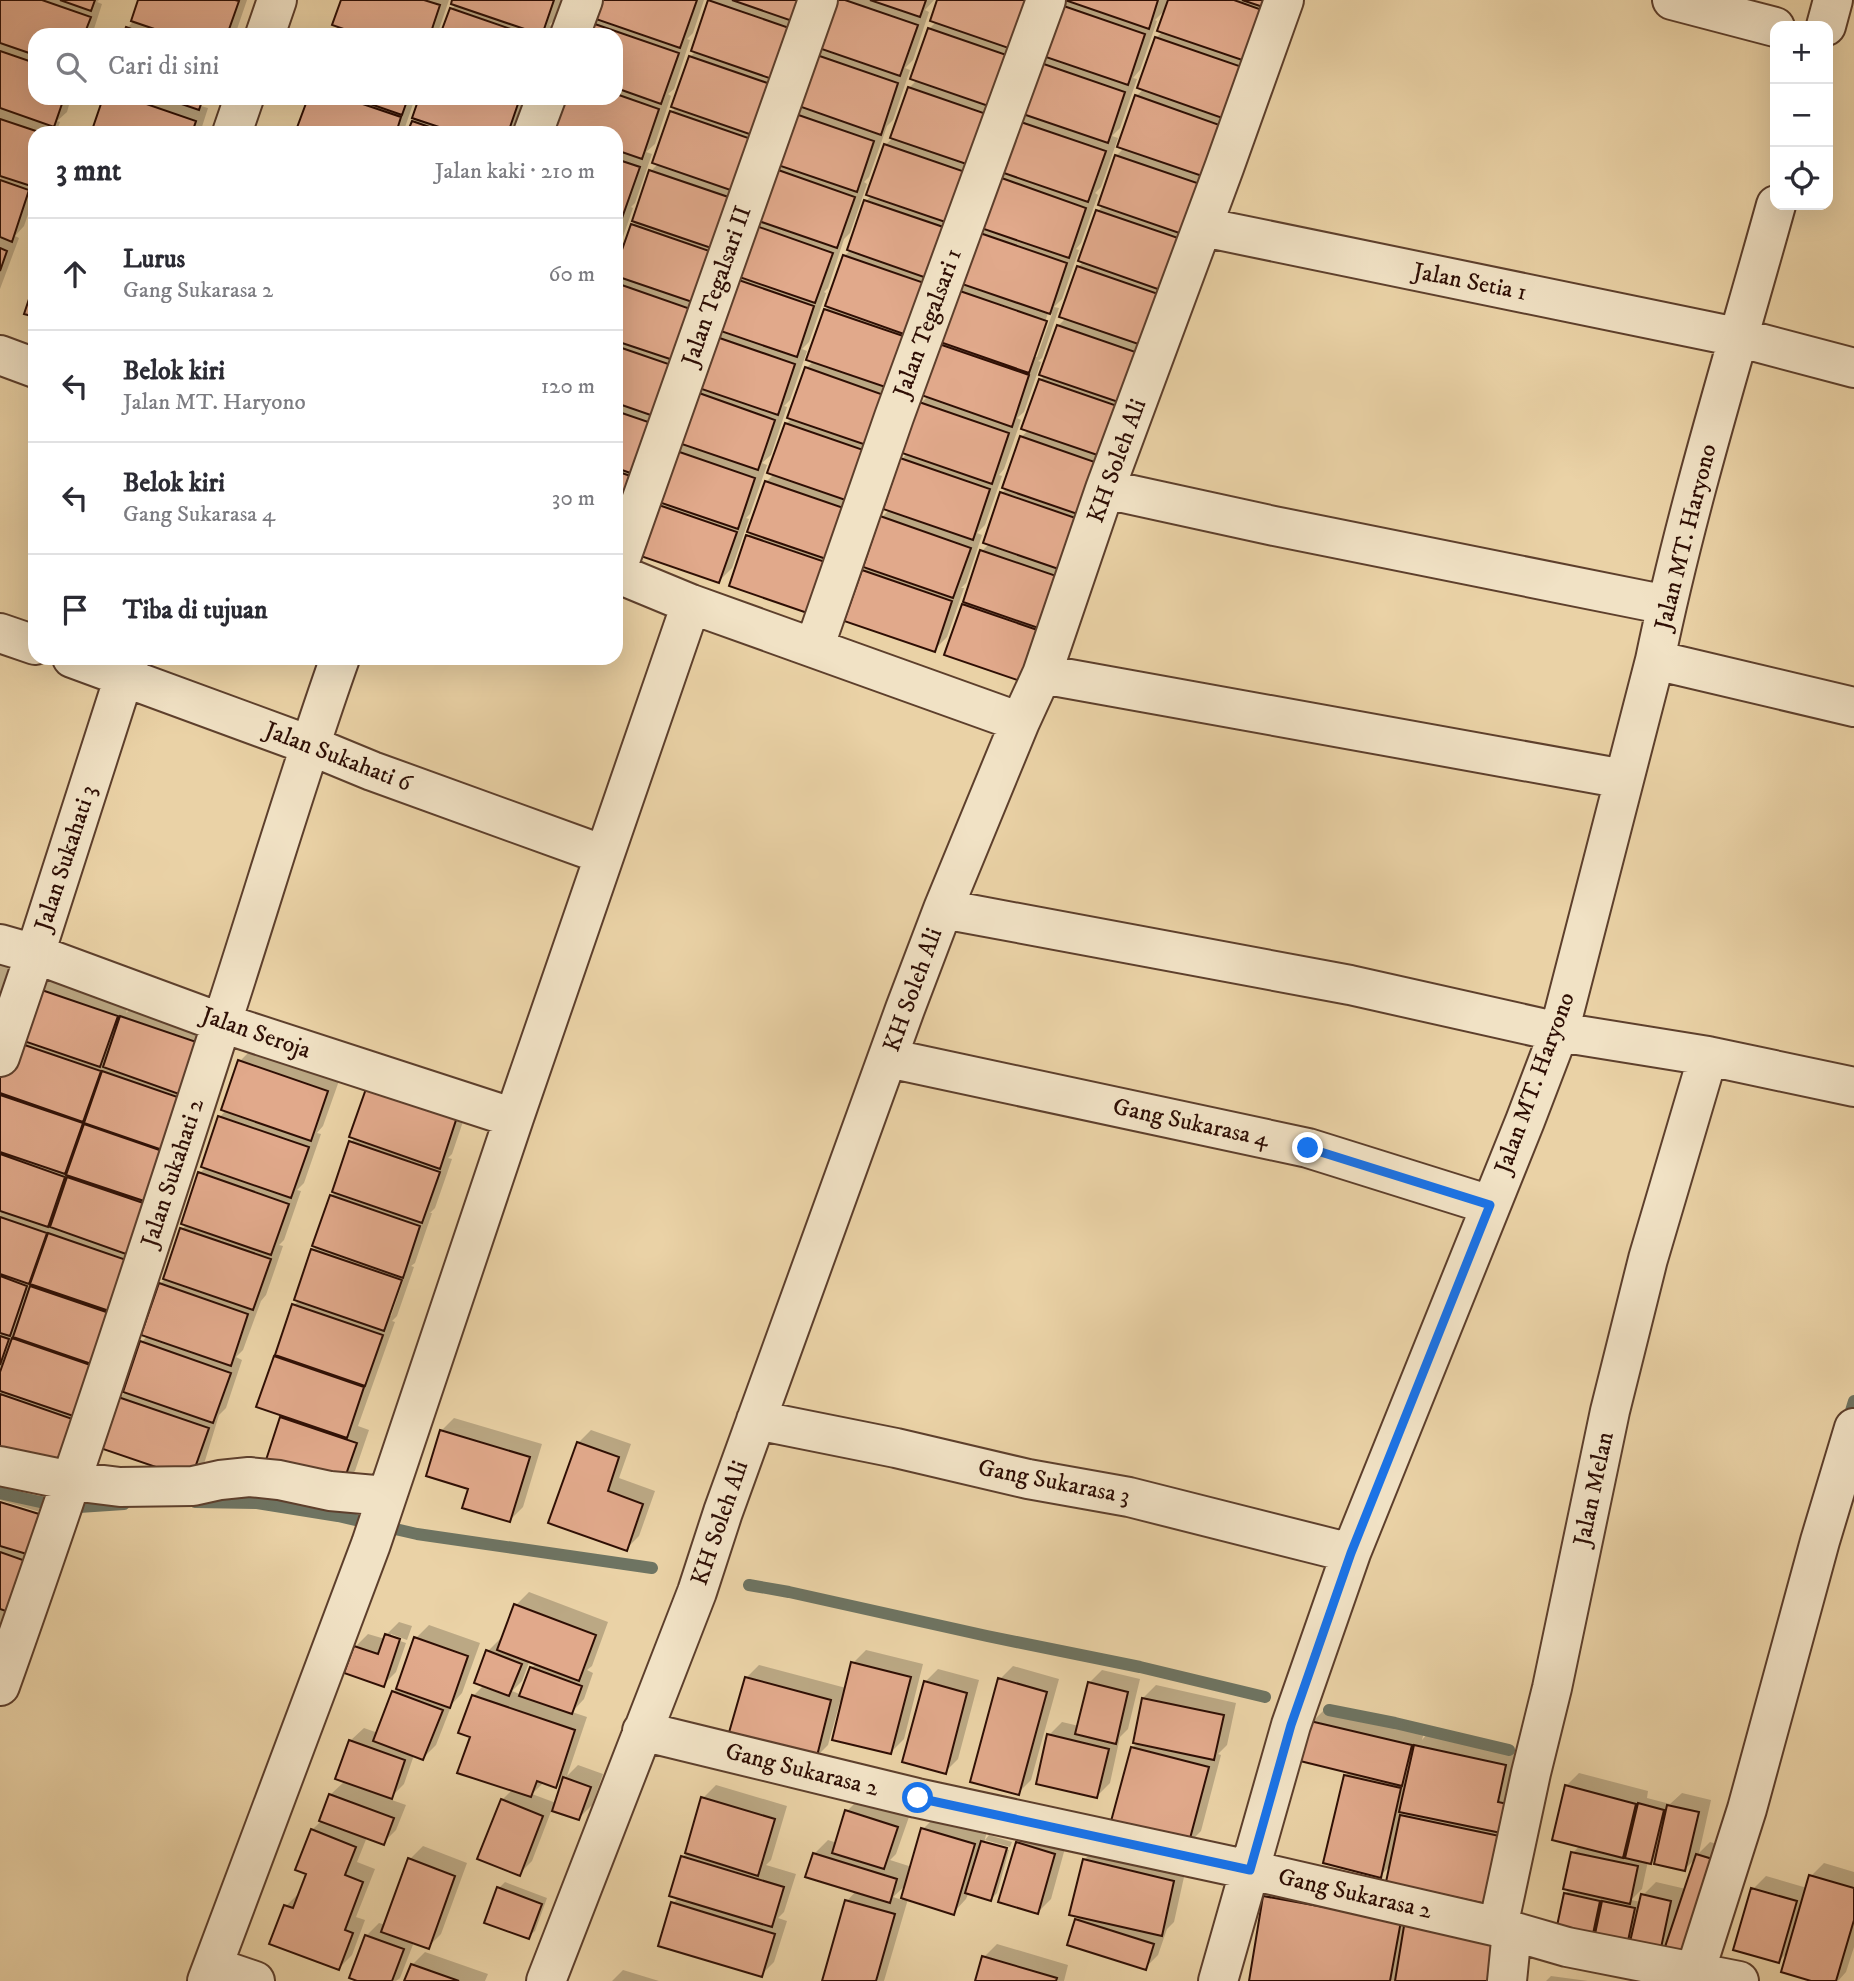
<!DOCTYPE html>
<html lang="id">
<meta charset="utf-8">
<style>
:root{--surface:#fff;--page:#f7f7f7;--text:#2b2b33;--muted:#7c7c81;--line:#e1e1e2}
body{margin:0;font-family:"IM FELL DW Pica",serif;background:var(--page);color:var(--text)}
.controls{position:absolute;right:21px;top:21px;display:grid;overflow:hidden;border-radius:14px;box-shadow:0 7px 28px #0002}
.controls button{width:63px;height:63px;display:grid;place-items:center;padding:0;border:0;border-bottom:2px solid var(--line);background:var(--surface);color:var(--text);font:35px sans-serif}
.stop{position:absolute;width:21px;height:21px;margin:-16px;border:5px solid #1a73e8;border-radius:50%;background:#fff}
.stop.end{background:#1a73e8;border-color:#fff;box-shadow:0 2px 7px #0008}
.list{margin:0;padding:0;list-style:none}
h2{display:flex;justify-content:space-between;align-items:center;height:91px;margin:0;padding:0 28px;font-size:30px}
h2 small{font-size:23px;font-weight:400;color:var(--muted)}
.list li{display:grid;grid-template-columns:46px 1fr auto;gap:21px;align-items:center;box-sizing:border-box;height:112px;padding:0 28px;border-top:2px solid var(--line)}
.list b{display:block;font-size:26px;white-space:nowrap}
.list p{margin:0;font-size:23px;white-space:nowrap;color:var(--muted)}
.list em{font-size:23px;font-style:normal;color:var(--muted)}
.icon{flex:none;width:38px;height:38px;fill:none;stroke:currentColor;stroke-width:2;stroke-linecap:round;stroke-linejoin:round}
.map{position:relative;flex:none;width:1854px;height:1981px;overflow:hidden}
.search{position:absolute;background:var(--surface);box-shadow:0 7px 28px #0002;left:28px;top:28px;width:595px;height:77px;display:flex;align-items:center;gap:18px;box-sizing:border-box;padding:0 24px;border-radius:21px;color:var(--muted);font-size:26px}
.panel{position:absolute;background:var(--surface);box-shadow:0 7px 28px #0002;left:28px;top:126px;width:595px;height:539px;border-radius:21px}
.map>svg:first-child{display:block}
.shadow{fill:#0003;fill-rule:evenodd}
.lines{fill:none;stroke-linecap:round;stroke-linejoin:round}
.stream{stroke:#6e7462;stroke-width:12}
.building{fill:#e1a98b;stroke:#2e0e04;stroke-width:2}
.minor-casing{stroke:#5d3f2c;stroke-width:42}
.minor{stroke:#f1e2c5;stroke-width:38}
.route{stroke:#1a73e8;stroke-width:9}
.labels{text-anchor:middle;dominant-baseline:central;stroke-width:5;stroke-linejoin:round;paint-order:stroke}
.street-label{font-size:24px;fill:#2e0e04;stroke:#f1e2c5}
</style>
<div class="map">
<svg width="1854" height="1981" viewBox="0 0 1854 1981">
<rect width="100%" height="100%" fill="#ead2a6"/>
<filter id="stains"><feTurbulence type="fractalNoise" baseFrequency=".00286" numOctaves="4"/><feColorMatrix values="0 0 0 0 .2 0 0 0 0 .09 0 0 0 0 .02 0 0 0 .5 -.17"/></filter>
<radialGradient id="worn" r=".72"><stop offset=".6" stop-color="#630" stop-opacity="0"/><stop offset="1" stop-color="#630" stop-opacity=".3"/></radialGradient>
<path class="shadow" d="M0 0H99L97 2 102 4 92 35H35V98H71L67 112 57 121 60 122 56 133H35V195L24 226 15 236 19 238 0 289Z
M140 0H247L235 35H125L127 28 135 20Z
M342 0H449L437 35H330L339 25Z
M454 0H561L554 20 549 25 552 26 549 35H442L451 9 457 4Z
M598 0H704L693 33 687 39 690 40 674 89 668 94 671 96 655 144 646 152 652 154 635 203 631 207 633 208 616 257V133H555L559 129 616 98V35H586Z
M711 0H934L925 10 929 12 913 60 905 68 910 70 893 120 887 126 869 177 864 182 867 184 850 233 844 239 828 288 824 292 826 293 809 342 802 349 807 351 790 400 784 406 787 407 771 455 762 463 767 465 750 514 746 518 749 519 732 568 719 581 616 526V280L621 275 616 273 632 225 637 221 651 171 659 163 671 112 677 107 690 57 696 51Z
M939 0H1045L832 602 748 536 752 531 766 482 774 474 786 424 792 418 806 368 814 361 826 310 829 306 844 256 851 250 866 201 872 195 885 145 892 139 909 88 917 80 929 29 937 21Z
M1060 0H1276L1047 671 963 605 967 601 982 551 989 544 1002 493 1007 488 1021 437 1029 430 1040 380 1045 375 1058 326 1066 318 1078 267 1084 261 1098 211 1103 205 1100 204 1117 155 1125 147 1136 96 1144 89 1156 38 1163 31 1167 8 1155 20 1157 21 1140 70 1133 78 1137 79 1120 128 1112 136 1118 138 1101 187 1095 193 1098 195 1081 243 1076 249 1079 250 1062 299 1054 307 1059 308 1042 358 1038 361 1041 362 1024 412 1017 418 1021 420 1004 469 999 475 1002 476 985 525 977 533 982 535 966 583 961 588H964L947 637 934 650 863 571 867 567 882 517 890 509 885 508 902 459 907 453 921 403 928 396 940 345 944 341 959 291 967 283 961 282ZM1048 313 1052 314 1037 357H1033Z
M105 98H208L201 106 208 108 200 133H93Z
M309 98H415L411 104H413L403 133H297Z
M421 98H527L515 133H409L413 122 417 118Z
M0 955 42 973 129 1003 126 1013 135 1004 223 1034 99 1411 0 1450Z
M253 1048 340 1078 323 1126 317 1133 321 1134 304 1183 297 1190 301 1191 284 1240 279 1245 283 1246 266 1295 261 1301 243 1350 236 1357 242 1360 226 1408 219 1415 204 1464 191 1477 120 1398 126 1391 142 1342 148 1335 160 1284 164 1280 182 1229 187 1224 200 1173 206 1167 220 1117 226 1110 223 1109 240 1061Z
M469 1104 452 1154 448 1158 452 1159 435 1208 430 1213H432L415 1263 411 1266 414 1267 397 1316 392 1321 395 1322 358 1426 369 1430 355 1471 342 1484 268 1459 283 1414 258 1406 294 1305 299 1300 313 1250 317 1246 331 1196 336 1192 351 1142 355 1138ZM403 1271 406 1272 391 1316H388Z
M454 1418 542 1444 523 1507 510 1520 441 1431Z
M591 1430 631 1444 619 1478 655 1491 639 1536 626 1549 578 1443Z
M0 1486 64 1505 60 1518 0 1500Z
M0 1504 59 1521 0 1697Z
M529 1592 608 1622 592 1666 587 1670 593 1673 584 1699 572 1712 587 1717 567 1776 578 1765 603 1774 592 1805 579 1818 552 1809 532 1861 519 1874 502 1800 513 1789 472 1735 473 1696 484 1685 488 1651 501 1638 503 1639 516 1605ZM530 1660 537 1663 531 1668 522 1695 512 1691 522 1681ZM566 1775 556 1803 532 1794 544 1782 555 1786Z
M399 1622 412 1626 407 1640 391 1634V1638L406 1643 396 1672 383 1685 355 1647 368 1634 385 1639 386 1635Z
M429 1625 480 1643 462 1693 452 1704 436 1745 423 1758 414 1755 404 1784 389 1799 406 1805 396 1830 383 1843 367 1837 357 1862 375 1869 356 1917 365 1920 352 1955 339 1968 286 1906 299 1893 309 1873 312 1830 321 1821 331 1794 345 1781 350 1741 364 1728 378 1733 394 1692 398 1687 416 1638Z
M866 1650 923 1664 904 1739 891 1752 843 1703 840 1702 828 1745 815 1758 746 1678 759 1665 846 1688 853 1663Z
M1013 1666 1059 1679 1031 1780 1018 1793 1000 1679Z
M938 1669 979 1680 958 1759 945 1772 925 1682Z
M1102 1670 1140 1679 1128 1729 1120 1737 1110 1783 1097 1796 1049 1735 1062 1722 1079 1726 1089 1683Z
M1156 1685 1236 1703 1227 1745 1218 1754 1221 1755 1201 1831 1188 1844 1132 1748 1138 1742 1143 1698Z
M1325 1709 1424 1732 1422 1740 1428 1733 1518 1752 1514 1884 1391 1865 1380 1876 1345 1776 1350 1771 1312 1722Z
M1579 1773 1648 1791 1647 1798 1670 1804 1682 1793 1711 1800 1699 1853 1710 1842 1731 1848 1699 1947 1629 1953 1594 1947 1566 1893 1570 1889 1573 1853 1580 1845 1566 1786ZM1658 1855 1685 1869 1696 1858 1686 1889 1656 1882 1643 1895 1641 1902 1631 1900 1642 1889 1648 1861 1651 1862Z
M716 1785 787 1806 771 1860 766 1865 796 1874 784 1912 778 1918 787 1921 774 1962 761 1975 673 1903 679 1897 682 1857 687 1853 703 1798Z
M860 1798 910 1814 896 1854 890 1860 912 1867 923 1829 936 1816 987 1831 984 1843 1009 1850 997 1893 991 1899 969 1892 966 1899 953 1913 908 1899 884 1981H824L847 1901 856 1891 815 1853 828 1840 837 1843 847 1811ZM907 1884 902 1900 893 1897Z
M1030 1830 1067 1841 1051 1899 1038 1912 1017 1843Z
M989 1835 1012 1842 1010 1847 985 1840Z
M423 1846 467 1863 441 1934 428 1947 414 1942 400 1978 396 1981H362L366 1936 379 1923 386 1925 410 1859Z
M1097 1847 1186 1868 1174 1922 1167 1929 1158 1955 1145 1968 1076 1920 1081 1915 1084 1860Z
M1824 1863 1854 1872V1947L1846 1972 1838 1981H1818L1789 1951 1779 1961 1753 1889 1766 1876 1807 1888 1811 1876Z
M1285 1877 1419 1901 1516 1981H1250L1265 1897Z
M505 1882 547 1898 535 1931 528 1937 499 1888Z
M997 1944 1068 1965 1064 1981H976L984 1957Z
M425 1952 488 1974 485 1981H406L412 1965Z
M623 1970 659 1981H612Z
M1551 1976 1588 1981H1546Z"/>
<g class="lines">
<path class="stream" d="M1847 1424 1854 1401
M0 1493 40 1502 79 1507 124 1504
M195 1502 257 1503 338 1516 417 1534 652 1568
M749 1585 789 1592 987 1636 1140 1667 1265 1697
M1329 1710 1395 1723 1509 1750"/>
</g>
<path class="building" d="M0 0H42L91 17 84 35H35V55L0 43Z
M60 0H95L91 11Z
M138 0H235L239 1 227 35H172L131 21Z
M341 0H424L440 5 430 35H361L332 25Z
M452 0H554L542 35 451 4Z
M596 0H697L680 48 590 17Z
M708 0 798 31 781 82 691 51Z
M732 0H809L801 24Z
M826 0H845L918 25 900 76 810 45Z
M870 0H926L920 17Z
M937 0H1036L1020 52 930 21Z
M1065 0H1158L1149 29Z
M1168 0H1234L1265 11 1248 62 1157 31Z
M1242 0H1269L1266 8Z
M1055 3 1145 34 1128 85 1037 54Z
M450 8 528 35H440Z
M589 22 679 53 661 104 616 88V35H584Z
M126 27 148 35H123Z
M928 28 1018 59 1000 110 910 79Z
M1155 37 1245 68 1228 120 1137 88Z
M0 51 35 63V98H64L54 127 0 108Z
M808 52 898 83 881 135 790 103Z
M689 56 779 87 761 138 671 107Z
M1035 61 1125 92 1108 143 1017 112Z
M908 87 998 118 981 169 890 138Z
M616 94 659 109 642 159 616 150V133H566L552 128 562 98H616Z
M1135 95 1225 127 1208 178 1117 147Z
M103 98H129L196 121 192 133H91Z
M164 98H203L199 110Z
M308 98H345L401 117 396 133H295Z
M353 98H408L402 115Z
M419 98H520L508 133H457L412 118Z
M784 110 874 141 857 192 766 161Z
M670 111 760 142 742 194 652 163Z
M0 119 42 133H35V174L31 186 0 176Z
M1015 120 1106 151 1088 202 998 171Z
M412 121 447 133H407Z
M884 144 974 175 957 226 866 195Z
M1115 155 1206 186 1188 236 1098 205Z
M616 159 640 167 622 218 616 216Z
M764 165 855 197 837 248 747 217Z
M649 170 740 201 723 252 632 221Z
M996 176 1086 208 1069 258 978 227Z
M0 180 29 190 12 242 0 237Z
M864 200 955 231 938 282 847 250Z
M1096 210 1187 241 1169 293 1078 261Z
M616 219 621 221 616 237Z
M742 221 833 253 815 303 725 272Z
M631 224 721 255 704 306 616 276V267Z
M977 232 1067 263 1050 314 959 283Z
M0 248 7 251 0 271Z
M843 255 933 286 915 338 825 306Z
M1077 266 1167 297 1150 348 1059 317Z
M724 275 814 306 797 357 706 326Z
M35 281V317L24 314Z
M616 283 702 313 685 364 616 341Z
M957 290 1047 321 1029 373 940 342Z
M824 309 915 340 897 391 806 360Z
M1057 325 1147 356 1130 406 1039 375Z
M705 333 795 364 778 415 687 384Z
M939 344 1029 375 1012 427 921 395Z
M616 346 683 369 665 420 616 403Z
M805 367 895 399 878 449 787 418Z
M1039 379 1129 410 1112 460 1021 429Z
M685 388 775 420 758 470 667 439Z
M919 402 1009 433 992 484 902 453Z
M616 411 663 427 645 478 616 468Z
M785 423 875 454 857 504 767 473Z
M1020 436 1109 467 1092 519 1002 488Z
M665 447 755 478 738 529 647 498Z
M900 458 990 489 973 540 883 509Z
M616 471 645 481 616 528Z
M765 481 855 512 838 563 747 532Z
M1000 492 1090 523 1073 574 983 543Z
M647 501 737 532 719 583 629 552Z
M880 516 971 548 953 598 863 567Z
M746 535 837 566 819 617 729 586Z
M980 550 1071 581 1053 633 963 602Z
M862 570 952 601 935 652 844 621Z
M962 604 1052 635 1035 686 944 655Z
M27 985 118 1016 100 1067 9 1036Z
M120 1016 211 1047 193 1099 103 1067Z
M10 1040 101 1071 83 1122 0 1093V1069Z
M238 1060 328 1091 311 1141 221 1110Z
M102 1071 192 1102 174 1154 84 1123Z
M367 1086 457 1117 440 1169 349 1137Z
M0 1095 83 1123 65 1174 0 1152Z
M218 1116 309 1147 291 1198 201 1167Z
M84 1124 174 1155 156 1205 66 1175Z
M349 1141 440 1172 422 1223 332 1192Z
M0 1154 65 1177 48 1227 0 1211Z
M198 1172 289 1204 271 1255 181 1224Z
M67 1177 158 1208 140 1259 50 1227Z
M330 1195 420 1226 403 1278 312 1246Z
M0 1217 47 1233 29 1284 0 1274Z
M180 1228 271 1259 253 1310 163 1279Z
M48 1233 138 1264 121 1315 30 1284Z
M311 1249 402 1280 384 1331 294 1300Z
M0 1276 27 1286 10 1336 0 1333Z
M159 1283 248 1314 231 1366 141 1335Z
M30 1286 121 1317 103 1368 13 1337Z
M292 1304 383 1335 365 1386 275 1355Z
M0 1336 9 1339 0 1365Z
M12 1338 102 1369 85 1420 0 1391V1372Z
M140 1341 231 1373 213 1423 123 1392Z
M274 1356 364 1387 347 1438 256 1407Z
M0 1394 87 1424 69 1475 0 1452Z
M118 1397 209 1428 191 1479 100 1448Z
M280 1417 357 1443 342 1486 266 1460Z
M440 1430 530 1457 510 1522 462 1508 468 1489 426 1476Z
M577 1442 619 1457 608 1491 643 1504 627 1551 548 1523Z
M0 1502 52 1518 40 1558 0 1546Z
M0 1552 37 1565 20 1616 0 1609Z
M514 1604 596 1635 579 1681 497 1650Z
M385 1634 400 1639 384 1687 344 1673 354 1646 378 1654Z
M414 1637 468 1656 450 1708 396 1689Z
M486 1650 522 1664 509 1696 474 1683Z
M851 1662 911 1677 891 1754 832 1740Z
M530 1667 582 1686 572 1714 519 1696Z
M745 1677 831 1700 816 1760 728 1736Z
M998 1678 1047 1692 1019 1795 970 1782Z
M924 1681 967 1693 946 1774 902 1762Z
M1088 1682 1128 1692 1116 1744 1075 1734Z
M392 1691 443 1710 423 1760 373 1741Z
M472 1695 575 1730 556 1788 537 1781 531 1797 457 1773 470 1737 458 1733Z
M1142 1698 1224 1715 1214 1760 1133 1743Z
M1310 1721 1412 1745 1402 1786 1300 1761Z
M1047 1734 1109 1749 1097 1798 1036 1784Z
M349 1740 405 1760 392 1799 335 1779Z
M1414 1745 1506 1765 1498 1802 1517 1806 1511 1835 1399 1812Z
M1131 1747 1209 1767 1188 1846 1110 1825Z
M1344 1775 1401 1788 1381 1878 1323 1863Z
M563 1777 591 1787 579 1820 552 1811Z
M1565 1785 1636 1804 1623 1858 1552 1840Z
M329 1794 394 1818 384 1845 319 1821Z
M701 1797 775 1819 758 1876 685 1853Z
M501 1799 543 1816 520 1876 477 1859Z
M1638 1803 1664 1810 1651 1864 1625 1858Z
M1667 1805 1699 1812 1685 1871 1654 1864Z
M845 1810 898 1827 884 1869 832 1853Z
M1400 1815 1509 1838 1495 1906 1386 1882Z
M921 1828 975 1844 954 1915 901 1898Z
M311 1829 356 1847 345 1875 363 1882 345 1930 353 1933 339 1970 269 1944 284 1905 293 1908 306 1874 295 1870Z
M981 1841 1007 1848 991 1901 965 1893Z
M1016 1842 1055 1854 1038 1914 998 1902Z
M1571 1852 1638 1866 1630 1904 1563 1889Z
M813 1853 897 1879 890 1903 805 1877Z
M1696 1854 1719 1861 1687 1962 1663 1953Z
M681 1856 784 1887 772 1927 669 1896Z
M408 1858 455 1876 429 1949 381 1932Z
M1083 1859 1174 1881 1162 1936 1069 1915Z
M1809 1875 1854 1888V1920L1836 1981H1811L1781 1972Z
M497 1887 542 1904 529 1939 484 1923Z
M1751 1888 1797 1901 1779 1963 1733 1950Z
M1564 1893 1600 1901 1590 1948 1554 1940Z
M1641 1894 1671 1901 1658 1962 1627 1955Z
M1263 1896 1401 1921 1390 1981H1249Z
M845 1900 895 1914 876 1981H822Z
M1602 1901 1635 1908 1625 1955 1592 1948Z
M671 1902 775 1934 762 1977 658 1946Z
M1075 1919 1154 1944 1146 1970 1067 1945Z
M1405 1920 1507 1936 1500 1981H1395Z
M365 1935 404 1949 392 1981H357L349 1978Z
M982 1956 1057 1978 1056 1981H975Z
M411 1964 459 1981H404Z"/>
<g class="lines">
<g class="minor-casing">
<path id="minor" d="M1672 0 1775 27
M1826 26 1833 0
M265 35 277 0
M570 35 583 0
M232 133 244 98
M533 133 546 98
M1203 227 1737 337 1854 368
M0 355 35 368
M1105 489 1274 526 1667 605
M616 572 818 0
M616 573 691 604 1020 722
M0 633 35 645
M814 648 894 417 1046 0
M72 658 309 745 372 771 604 855
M1655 660 1854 707
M1042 674 1624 779
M943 909 1350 985 1559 1032 1708 1056 1854 1087
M0 944 35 954 222 1023 514 1118
M0 1057 35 954 130 658
M888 1058 1308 1148 1490 1205
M756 1420 896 1448 1028 1479 1129 1497 1351 1553
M0 1466 72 1481 120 1487 193 1486 220 1480 249 1477 279 1480 330 1491 386 1496
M0 1686C78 1467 150 1246 221 1025 261 903 297 779 340 658
M642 1731 917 1798 1250 1870 1498 1927 1567 1947 1739 1981
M1498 1927 1531 1773 1552 1688 1610 1411 1648 1259 1708 1056
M214 1967 255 1981
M1695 1972 1747 1809 1820 1541 1854 1428
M207 1981 371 1544 514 1118 691 604
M546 1981 697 1592 723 1512 905 1009 943 909 1020 722 1042 674 1105 489 1224 168 1284 0
M1218 1981 1291 1725 1351 1553 1525 1121 1559 1032 1655 660C1687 506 1734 356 1776 205
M1507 1981 1512 1931"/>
</g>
<use href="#minor" class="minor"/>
</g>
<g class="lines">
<path class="route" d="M918 1798 1250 1870 1291 1725 1351 1553 1490 1205 1308 1148"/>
</g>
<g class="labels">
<g class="street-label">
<text transform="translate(1470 282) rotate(11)">Jalan Setia 1</text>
<text transform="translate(717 286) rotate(-71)">Jalan Tegalsari II</text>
<text transform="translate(928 323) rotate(-70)">Jalan Tegalsari 1</text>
<text transform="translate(1117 461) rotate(-70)">KH Soleh Ali</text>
<text transform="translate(1686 537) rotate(-76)">Jalan MT. Haryono</text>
<text transform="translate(338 757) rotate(21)">Jalan Sukahati 6</text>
<text transform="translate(66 858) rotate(-72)">Jalan Sukahati 3</text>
<text transform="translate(913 990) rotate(-70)">KH Soleh Ali</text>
<text transform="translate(256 1033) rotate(19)">Jalan Seroja</text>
<text transform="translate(1535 1083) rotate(-70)">Jalan MT. Haryono</text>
<text transform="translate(1191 1123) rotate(12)">Gang Sukarasa 4</text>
<text transform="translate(173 1173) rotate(-72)">Jalan Sukahati 2</text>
<text transform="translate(1054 1482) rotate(11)">Gang Sukarasa 3</text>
<text transform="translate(1594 1489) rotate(-78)">Jalan Melan</text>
<text transform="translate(720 1523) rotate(-71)">KH Soleh Ali</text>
<text transform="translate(802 1770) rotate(14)">Gang Sukarasa 2</text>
<text transform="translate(1355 1894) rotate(13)">Gang Sukarasa 2</text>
</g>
</g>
<rect width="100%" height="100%" filter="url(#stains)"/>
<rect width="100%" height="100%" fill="url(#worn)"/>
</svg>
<div class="controls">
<button>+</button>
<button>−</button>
<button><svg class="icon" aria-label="locate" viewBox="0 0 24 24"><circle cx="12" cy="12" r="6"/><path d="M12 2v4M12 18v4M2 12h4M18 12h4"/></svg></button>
</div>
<div class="stop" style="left:918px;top:1798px"></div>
<div class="stop end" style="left:1308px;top:1148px"></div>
<div class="search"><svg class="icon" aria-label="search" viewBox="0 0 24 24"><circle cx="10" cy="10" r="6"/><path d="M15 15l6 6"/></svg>Cari di sini</div>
<section class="panel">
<h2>3 mnt<small>Jalan kaki · 210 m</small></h2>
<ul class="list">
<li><svg class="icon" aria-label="ahead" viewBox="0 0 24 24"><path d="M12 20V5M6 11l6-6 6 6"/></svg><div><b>Lurus</b><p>Gang Sukarasa 2</p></div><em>60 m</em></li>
<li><svg class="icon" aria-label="left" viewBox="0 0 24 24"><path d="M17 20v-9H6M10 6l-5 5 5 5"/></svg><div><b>Belok kiri</b><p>Jalan MT. Haryono</p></div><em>120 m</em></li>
<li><svg class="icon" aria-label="left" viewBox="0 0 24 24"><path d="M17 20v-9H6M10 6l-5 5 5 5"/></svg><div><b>Belok kiri</b><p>Gang Sukarasa 4</p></div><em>30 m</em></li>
<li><svg class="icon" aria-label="arrive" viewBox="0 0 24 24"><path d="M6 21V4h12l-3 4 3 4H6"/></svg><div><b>Tiba di tujuan</b></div></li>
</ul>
</section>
</div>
